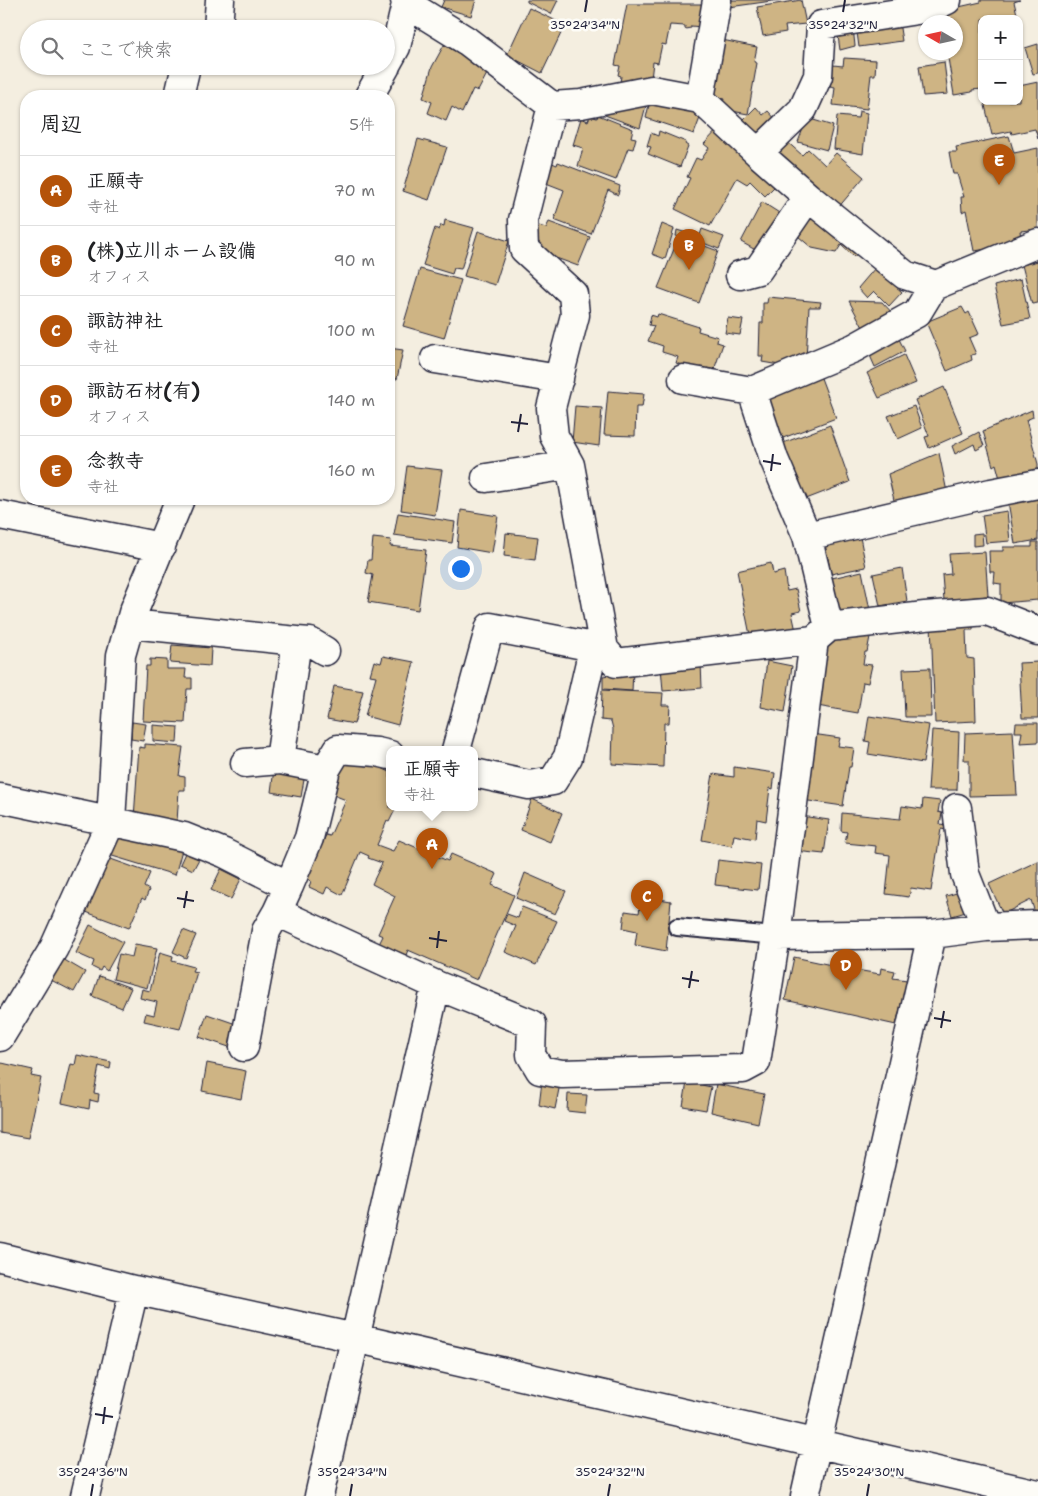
<!DOCTYPE html>
<html lang="ja">
<meta charset="utf-8">
<style>
:root{--surface:#fff;--page:#f6f6f6;--text:#202124;--muted:#757577;--line:#e0e0e0;--accent:#b45309}
body{margin:0;font-family:"Shantell Sans","Klee One",sans-serif;background:var(--page);color:var(--text)}
.controls{position:absolute;right:15px;top:15px;display:grid;overflow:hidden;border-radius:10px;box-shadow:0 1px 4px #0004}
.controls button{width:45px;height:45px;display:grid;place-items:center;padding:0;border:0;border-bottom:1px solid var(--line);background:var(--surface);color:var(--text);font:25px sans-serif}
.compass{position:absolute;left:918px;top:15px;width:45px;height:45px;border-radius:50%;background:var(--surface);box-shadow:0 1px 4px #0004;rotate:279deg}
.you{position:absolute;left:460px;top:568px;width:18px;height:18px;margin:-12px;border:4px solid #fff;border-radius:50%;background:#1a73e8;box-shadow:0 0 0 8px #1a73e833}
.badge{display:grid;place-items:center;width:32px;height:32px;border-radius:50%;background:var(--accent);color:#fff;font-size:16px;font-weight:700}
.pin{position:absolute;translate:-50% -41px;filter:drop-shadow(0 1px 2px #0008)}
.pin::after{content:'';position:absolute;top:26px;width:18px;height:15px;background:inherit;clip-path:polygon(0 0,100% 0,50% 100%)}
.popup{position:absolute;left:386px;top:746px;width:92px;height:65px;box-sizing:border-box;display:grid;place-content:center;border-radius:10px;background:var(--surface);filter:drop-shadow(0 1px 4px #0005);font-size:16px;white-space:nowrap;color:var(--muted)}
.popup b{font-size:19px;color:var(--text)}
.popup::after{content:'';position:absolute;left:50%;top:100%;margin-left:-10px;border:10px solid transparent;border-top-color:var(--surface)}
.list{margin:0;padding:0;list-style:none}
h2{display:flex;justify-content:space-between;align-items:center;height:65px;margin:0;padding:0 20px;font-size:21px}
h2 small{font-size:16px;font-weight:400;color:var(--muted)}
.list li{display:grid;grid-template-columns:32px 1fr auto;gap:15px;align-items:center;box-sizing:border-box;height:70px;padding:0 20px;border-top:1px solid var(--line)}
.list b{display:block;font-size:19px;white-space:nowrap}
.list p{margin:0;font-size:16px;white-space:nowrap;color:var(--muted)}
.list em{font-size:16px;font-style:normal;color:var(--muted)}
.icon{flex:none;width:28px;height:28px;fill:none;stroke:currentColor;stroke-width:2;stroke-linecap:round;stroke-linejoin:round}
.map{position:relative;flex:none;width:1038px;height:1496px;overflow:hidden}
.search{position:absolute;background:var(--surface);box-shadow:0 1px 4px #0004;left:20px;top:20px;width:375px;height:55px;display:flex;align-items:center;gap:12px;box-sizing:border-box;padding:0 18px;border-radius:28px;color:var(--muted);font-size:19px}
.panel{position:absolute;background:var(--surface);box-shadow:0 1px 4px #0004;left:20px;top:90px;width:375px;height:415px;border-radius:20px}
.map>svg:first-child{display:block}
.building{fill:#ceb484;stroke:#22223b}
.lines{fill:none;stroke-linecap:round;stroke-linejoin:round}
.service-casing{stroke:#22223b;stroke-width:20}
.minor-casing{stroke:#22223b;stroke-width:31}
.service{stroke:#fdfcf7;stroke-width:16}
.minor{stroke:#fdfcf7;stroke-width:28}
.ticks{fill:none;stroke:#22223b;stroke-width:2}
.ticks-label{font-size:12px;text-anchor:middle;fill:#22223b;stroke:#fdfcf7;stroke-width:5;stroke-linejoin:round;paint-order:stroke}
</style>
<div class="map">
<svg width="1038" height="1496" viewBox="0 0 1038 1496">
<rect width="100%" height="100%" fill="#f4eee0"/>
<filter id="ink" filterUnits="userSpaceOnUse"><feTurbulence type="fractalNoise" baseFrequency=".02" numOctaves="2"/><feDisplacementMap in="SourceGraphic" scale="10" xChannelSelector="R" yChannelSelector="G"/><feConvolveMatrix kernelMatrix="1 2 1 2 8 2 1 2 1" color-interpolation-filters="sRGB"/></filter>
<g filter="url(#ink)">
<path class="building" d="M444 0H476L471 16 441 7Z
M527 0H558L551 14 527 2Z
M728 0H779L729 7Z
M801 0 806 24 785 26 786 32 763 36 757 7Z
M981 0H1020L1014 2 1017 14 998 19H982V89L972 90V92L954 95 947 52H956V22H943L941 11 981 2Z
M627 4H703L702 27 691 26V28L685 29V26L670 25 666 45 662 44 658 63 653 62 651 79 619 89 621 76 618 75 620 66 615 65Z
M529 8 565 25 542 73 507 55Z
M899 22 902 41 859 47 856 25Z
M853 27 855 46 840 50 837 29Z
M722 40 757 47 754 62 757 63 748 114 721 109 724 99 711 97Z
M1038 44V73L1033 74 1025 48Z
M444 45 489 70 478 91 473 89 462 113 452 107 446 121 428 113 432 102 423 98 432 67Z
M844 58 876 60 875 75H871L867 109 833 105 835 87 830 86 833 65 843 66Z
M944 62 948 94 923 96 919 66Z
M1038 82V139L1035 129 1012 134 1011 131 992 135 984 101H1019V86Z
M650 100 703 110 694 134 646 118Z
M647 102 640 128 602 114Z
M756 107 763 115 768 111 779 123 757 143 739 124Z
M859 111 867 113 863 154 834 149 837 116 858 118Z
M598 115 633 129 631 137 636 138 633 149 628 148 616 180 578 166 583 148 573 145 581 118 588 121 590 116 597 118Z
M807 118 833 126 827 150 798 142Z
M720 127 777 184 765 196 750 181 747 184 737 178 710 226 675 209 690 178 687 177 696 158 701 160 709 148 704 144Z
M659 131 686 142 685 144 688 146 680 167 648 154 651 147 647 146 651 133 658 136Z
M1009 136 1014 153 1038 148V229L1020 231 1022 244 974 251 966 210 962 212 961 197H964L957 174H953L949 152H957L956 147Z
M418 139 447 147 429 200 403 191Z
M784 139 802 155 808 149 825 165 836 153 864 177 837 209 773 151Z
M558 162 620 186 618 195 608 190 591 234 554 220 564 190 546 183 552 163 557 165Z
M762 202 784 216 761 253 741 242Z
M807 212 859 251 854 257 841 245 836 253 812 248 792 231Z
M445 220 474 228 461 269 454 268 452 274 423 265 435 228 439 230 441 225 444 226Z
M549 222 590 237 578 266 537 251 533 245 539 226 546 228Z
M662 224 674 229 665 259 652 254Z
M702 229 724 237 719 249 698 241Z
M677 230 690 234 689 240 718 251 699 303 658 288 679 237 676 236Z
M478 231 509 241 495 285 464 276Z
M1038 261V303L1032 304 1022 265Z
M875 268 902 292 889 306 874 291 867 298 858 288Z
M420 269 461 280 444 338 403 326Z
M1021 279 1030 319 1003 324 994 286Z
M768 297 821 302 820 307H809L806 359 793 358 791 367 762 362 763 356H759L760 323H763V303H767Z
M849 301 882 302 896 317 866 333Z
M962 307 966 314 969 312 979 334 969 338 976 354 971 355 972 360 947 371 926 322Z
M658 314 699 327 698 331 718 337 717 342 723 344 714 370 707 368 706 374 676 363 678 357 662 352 663 346 648 341 654 326 649 325 651 315 657 317Z
M728 318 743 320 740 335 725 333Z
M897 335 905 351 875 367 868 351Z
M389 348 403 350 397 379 389 378Z
M904 355 916 383 879 398 867 373Z
M818 370 836 418 775 441 768 392Z
M944 387 963 433 929 448 925 437 929 436 915 400Z
M608 391 644 394 642 407H636L635 436 604 435Z
M575 406 602 408 599 446 572 442Z
M914 406 922 428 898 439 888 416Z
M1032 410 1033 417 1026 420 1038 464V477L1002 486 996 464 993 466 983 431Z
M830 425 850 482 801 501 778 445Z
M979 432 984 446 976 450 974 444 955 454 952 446Z
M939 453 948 497 896 509 888 474Z
M407 466 442 470 435 515 401 510Z
M1038 491V540L1015 544 1007 495Z
M461 510 498 516 492 553 457 547Z
M1007 511 1010 541 986 543 982 515Z
M398 513 455 522 452 543 394 535Z
M506 533 538 537 535 560 504 556Z
M982 533 983 545 973 546V534Z
M860 537 866 567 831 574 825 544Z
M373 538 391 540 390 546 426 550 418 610 368 602 373 575 366 573 368 560H371Z
M1032 542H1038V600L1001 603V584L994 583 995 572H990L989 551H1003V547H1032Z
M985 552 988 596 944 600 942 575 951 574 949 554Z
M771 563 773 574 784 571 787 591 796 589 801 611 792 613 796 631 751 640 737 571Z
M902 568 907 601 880 606 873 574Z
M862 571 870 610 840 616 832 578Z
M973 622V630H966L967 658 974 659 976 721 935 723 931 624Z
M846 633 870 637 867 652H865L863 664 872 665 868 683 863 682 858 713 817 706 826 642 832 637Z
M172 645 211 648 210 666 170 663Z
M383 656 414 662 398 725 365 716 376 676 370 675 374 661 381 663Z
M150 659 167 660V669H186L185 678H192V689H187L185 723 143 721 146 666H150Z
M767 661 792 666 785 712 761 707Z
M1038 662V718H1022L1019 663Z
M701 663 702 688 663 691 661 667Z
M930 668 931 717H905L903 669Z
M633 671 632 691 603 689V676Z
M334 686 363 691 354 724 327 719Z
M602 690 663 693 662 705H670L669 723H664L663 767 612 764 613 729 611 721 601 720Z
M869 716 929 725 923 763 868 754 870 742 865 741Z
M132 722 146 724 143 741 131 739Z
M1016 723H1038V742L1020 743 1022 732H1015Z
M153 725 178 727 177 743 153 741Z
M932 730 959 732 957 790H928Z
M1013 731 1017 795 969 796V760H964L965 733Z
M812 734 840 738 838 746 854 748 851 767H849L843 806 802 800Z
M145 744 183 747 179 776 185 777V790H179L177 822 134 818 139 747 145 748Z
M358 757 390 772V808H396L389 822 387 821 377 845 393 851 399 840 448 861 451 854 497 874 492 885 514 895 477 980 408 950 406 955 379 944 383 936 378 934 395 896 372 884 382 863 368 858 369 856 360 852 342 895 327 887 324 894 309 887 311 881 307 878 326 835 330 836 346 800 331 794 345 761Z
M734 767 775 773 773 789 770 788 766 821 757 819 755 839 734 835 732 846 702 840 713 774 734 777Z
M274 769 305 774 301 797 271 792Z
M532 799 562 813 550 842 521 830Z
M923 799 940 801 938 812 942 813 940 824 946 825V830L941 829 931 891 911 888 909 897 886 894 890 855 875 853 876 846 845 843 847 832 841 831 842 813 900 819 902 806 922 809Z
M801 816 829 820 824 854 795 851Z
M117 834 182 850 175 875 109 855Z
M185 853 199 859 193 870 180 864Z
M108 858 150 873 144 887 149 890 145 900 142 898 129 928 86 912Z
M718 860 761 865 758 890 715 885Z
M1038 861V912L1035 913 1031 900 1003 914 989 884Z
M221 869 241 879 231 899 211 890Z
M525 873 566 891 555 914 516 898Z
M960 892 966 912 952 916 946 896Z
M642 896 671 901 666 951 635 945 637 931 623 928 625 911 639 913Z
M522 907 557 921 536 965 505 952 516 926 504 921 507 914 518 918Z
M90 925 123 942 107 971 102 967 100 971 92 967 94 961 76 953Z
M183 930 196 935 186 958 173 952Z
M135 944 157 948 147 988 113 979 119 954 132 957Z
M160 952 173 956 172 961 194 967 192 971 197 972 180 1029 144 1021 146 1013 154 1015 157 1002 140 998 142 989 150 991Z
M794 957 836 966 838 957 851 960 850 969 880 974 881 968 895 971 893 978 907 980 896 1025 785 1000Z
M61 958 85 972 74 992 51 980Z
M99 976 131 988 122 1008 92 996Z
M207 1014 239 1025 232 1048 199 1037Z
M77 1055 111 1062 110 1069 99 1066 94 1093 99 1094 98 1102 90 1100 89 1109 62 1103 71 1064 75 1065Z
M2 1063 33 1070 31 1076 41 1078 28 1138 0 1133V1065Z
M207 1063 246 1071 241 1099 202 1091Z
M542 1081 560 1084 555 1109 539 1105Z
M687 1082 711 1087 706 1110 683 1106Z
M716 1084 764 1094 758 1123 711 1112Z
M568 1094 587 1095 585 1113 567 1111Z"/>
<g class="lines">
<g class="service-casing">
<path id="service" d="M677 927 776 936"/>
</g>
<g class="minor-casing">
<path id="minor" d="M405 0 406 3 467 41 552 106 581 104 652 90 700 99 758 153 808 197 905 275 936 285 1038 243
M218 29 220 0
M386 65 396 47 407 0
M179 96 186 66
M369 96 386 66
M700 99 717 0
M758 153 803 109 818 76 821 25 930 8 947 0
M740 275 758 270 808 197
M435 359 559 379
M683 379 752 391 774 459 807 536 829 627
M752 391 854 348 917 313 934 285
M486 478 570 465
M0 515 161 547
M807 536 991 493 1038 484
M130 624 297 641 280 760 326 769
M297 641 310 642 325 651
M456 750 490 627 604 649 570 465 554 436 551 408 575 315 573 294 524 249 523 220 552 106
M245 763 280 760
M474 773 529 785 553 781 568 757 591 658 604 649 616 663 814 640 829 627 925 616 987 611 1038 631
M0 798 184 837 224 853 289 886 309 838 326 769 338 749 377 752 390 755
M957 808 965 874 986 927
M289 886 277 912 436 985 532 1024 531 1055 540 1070 562 1074 743 1069 756 1062 776 936 814 640
M776 936 932 934 986 927 1038 925
M0 1037 54 948 111 821 121 655 133 613 180 499
M244 1047 266 931 277 912
M0 1257 134 1290 355 1338 1038 1494
M85 1496 134 1290
M319 1496 436 985
M805 1496 932 934"/>
</g>
<use href="#service" class="service"/>
<use href="#minor" class="minor"/>
</g>
</g>
<path class="ticks" d="M585 12 587 0M843 12 845 0M511 422 528 424M518 432 521 414M763 461 781 464M771 471 773 454M177 898 194 901M184 908 187 891M429 938 447 941M437 948 439 931M682 978 699 981M689 988 692 971M934 1018 951 1021M941 1028 944 1011M95 1414 113 1417M103 1424 105 1407M91 1496 93 1484M350 1496 352 1484M608 1496 610 1484M867 1496 869 1484"/>
<g class="ticks-label">
<text x="585" y="29">35°24'34"N</text>
<text x="843" y="29">35°24'32"N</text>
<text x="93" y="1476">35°24'36"N</text>
<text x="352" y="1476">35°24'34"N</text>
<text x="610" y="1476">35°24'32"N</text>
<text x="869" y="1476">35°24'30"N</text>
</g>
</svg>
<div class="controls">
<button>+</button>
<button>−</button>
</div>
<svg class="compass" viewBox="-18 -18 36 36"><path d="M0-13l5 13h-10z" fill="#e53935"/><path d="M0 13l5-13h-10z" fill="#757577"/></svg>
<div class="you"></div>
<div class="pin badge" style="left:432px;top:869px">A</div>
<div class="popup"><b>正願寺</b>寺社</div>
<div class="pin badge" style="left:689px;top:270px">B</div>
<div class="pin badge" style="left:647px;top:921px">C</div>
<div class="pin badge" style="left:846px;top:990px">D</div>
<div class="pin badge" style="left:999px;top:185px">E</div>
<div class="search"><svg class="icon" aria-label="search" viewBox="0 0 24 24"><circle cx="10" cy="10" r="6"/><path d="M15 15l6 6"/></svg>ここで検索</div>
<section class="panel">
<h2>周辺<small>5件</small></h2>
<ul class="list">
<li><span class="badge">A</span><div><b>正願寺</b><p>寺社</p></div><em>70 m</em></li>
<li><span class="badge">B</span><div><b>(株)立川ホーム設備</b><p>オフィス</p></div><em>90 m</em></li>
<li><span class="badge">C</span><div><b>諏訪神社</b><p>寺社</p></div><em>100 m</em></li>
<li><span class="badge">D</span><div><b>諏訪石材(有)</b><p>オフィス</p></div><em>140 m</em></li>
<li><span class="badge">E</span><div><b>念教寺</b><p>寺社</p></div><em>160 m</em></li>
</ul>
</section>
</div>
